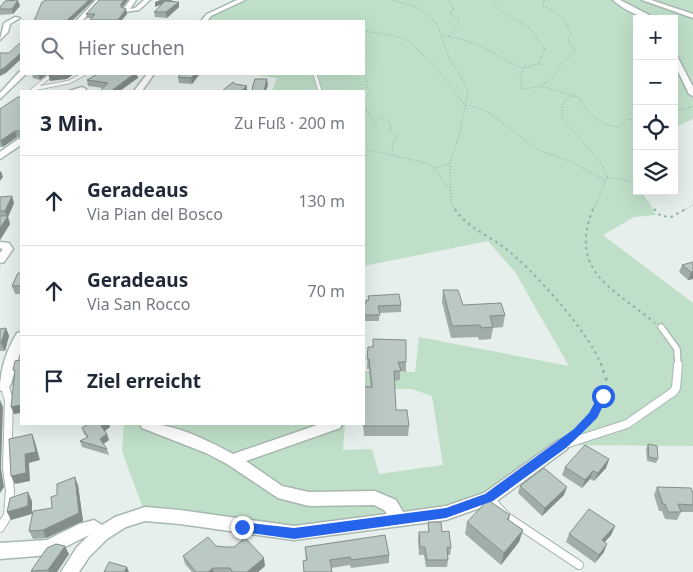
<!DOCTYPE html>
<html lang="de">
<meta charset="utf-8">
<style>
:root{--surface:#fff;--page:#f2f2f3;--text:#1f2937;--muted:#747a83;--line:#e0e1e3}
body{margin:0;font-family:"Noto Sans",sans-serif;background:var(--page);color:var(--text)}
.controls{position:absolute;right:15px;top:15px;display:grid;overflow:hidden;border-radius:0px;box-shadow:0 5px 20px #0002}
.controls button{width:45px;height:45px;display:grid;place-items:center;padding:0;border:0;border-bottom:1px solid var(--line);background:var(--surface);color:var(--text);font:25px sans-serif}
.stop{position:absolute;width:15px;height:15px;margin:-11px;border:4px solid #2563eb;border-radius:50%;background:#fff}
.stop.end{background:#2563eb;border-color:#fff;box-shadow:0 1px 5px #0008}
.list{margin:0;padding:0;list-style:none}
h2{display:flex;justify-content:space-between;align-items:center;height:65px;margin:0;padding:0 20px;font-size:21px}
h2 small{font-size:16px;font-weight:400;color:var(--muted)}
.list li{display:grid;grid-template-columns:32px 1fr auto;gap:15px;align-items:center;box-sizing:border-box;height:90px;padding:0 20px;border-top:1px solid var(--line)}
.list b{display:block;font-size:19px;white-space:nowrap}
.list p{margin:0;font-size:16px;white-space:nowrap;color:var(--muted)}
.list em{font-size:16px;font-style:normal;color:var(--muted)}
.icon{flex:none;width:28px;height:28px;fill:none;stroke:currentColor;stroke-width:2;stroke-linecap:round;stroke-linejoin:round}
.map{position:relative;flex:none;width:693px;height:572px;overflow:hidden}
.search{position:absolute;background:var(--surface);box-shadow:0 5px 20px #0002;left:20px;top:20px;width:345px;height:55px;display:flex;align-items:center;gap:12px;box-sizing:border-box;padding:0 18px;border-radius:0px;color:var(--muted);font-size:19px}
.panel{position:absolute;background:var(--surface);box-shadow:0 5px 20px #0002;left:20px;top:90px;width:345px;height:335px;border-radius:0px}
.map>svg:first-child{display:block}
.green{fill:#bfdfc8}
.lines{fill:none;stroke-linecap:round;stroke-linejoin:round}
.lane-far2-casing{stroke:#a8b7b2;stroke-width:4.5}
.lane-far1-casing{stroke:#a8b7b2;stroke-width:8}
.lane-casing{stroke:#a8b7b2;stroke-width:10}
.street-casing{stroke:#a8b7b2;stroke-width:3}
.path-far2{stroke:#87b2a5;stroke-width:1;stroke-dasharray:1 2;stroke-linecap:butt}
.path-far1{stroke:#87b2a5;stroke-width:2;stroke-dasharray:2.5 4;stroke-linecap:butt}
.path{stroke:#87b2a5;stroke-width:2.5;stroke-dasharray:3 5;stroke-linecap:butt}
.lane-far2{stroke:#fff;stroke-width:3}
.lane-far1{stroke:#fff;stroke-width:5.5}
.lane{stroke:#fff;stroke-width:8}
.street{fill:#fff;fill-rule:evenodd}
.wall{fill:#a1ada9}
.shaded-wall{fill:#838d89}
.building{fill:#bbc9c4;stroke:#838d89}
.route{fill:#2563eb}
</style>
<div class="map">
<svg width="693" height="572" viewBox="0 0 693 572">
<rect width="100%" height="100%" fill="#e6efeb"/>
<path class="green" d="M242 0H693V119L676 127 674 130V19H637V191H641L656 215 634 217 603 235 693 303V446L562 445 512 480 446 513 294 533 145 514 122 451 124 424H345L343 450 372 449 379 474 443 465 432 396 412 389H364V371L415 372 419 337 569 366 515 272 488 241 364 266V91H272L277 78 250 74H364V21H204L209 15Z"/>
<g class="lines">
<g class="lane-far2-casing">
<path id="lane-far2" d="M315 74 320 91
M36 87 53 74
M33 89 69 82 84 74"/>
</g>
<g class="lane-far1-casing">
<path id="lane-far1" d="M661 327 677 349 678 367"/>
</g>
<g class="lane-casing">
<path id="lane" d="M562 445 627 424 673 392 676 388 678 365
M489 498 507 517 579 565
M0 528 8 515 10 491 7 468 9 400 4 384"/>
</g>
<g class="street-casing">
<path id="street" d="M96 0H102L82 21H76Z
M130 0H136L130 9 135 8 144 0H150L139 10 125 12 123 10Z
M237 0H245L211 16 207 21H201L207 14Z
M613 0H620L657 19C642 19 624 10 613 0Z
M642 0H651L693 14V18Z
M15 17 20 18 10 24 8 32 0 40 4 23Z
M674 54 677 56 693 87V96L689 94 674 63Z
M19 72 26 74 0 99V93Z
M147 74H154L142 91H134Z
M82 87 86 89 85 91H69Z
M18 139H21V145L0 159V152Z
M0 242 9 243 13 249 4 262 0 263V253L3 249 0 248Z
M21 332V349L11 384 9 387 0 391C0 370 6 351 17 333Z
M140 424C172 422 205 439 233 454L320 424H342L340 428 246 461 282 486 309 492 375 491 396 500 403 512 446 506 484 493 557 441 562 439 567 441 569 445 567 449 494 503 446 520 294 540 180 524 145 521 126 527 107 539 89 557 79 572H61L77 547 89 535 49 555 0 559V543L47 540 79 524 94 520 102 525 115 517 145 507 180 510 294 526 387 514 384 510 374 505 309 506 278 498 227 464 206 453 142 428Z"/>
</g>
<path class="path-far2" d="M392 0 417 7 436 22 450 60 462 78 468 92 459 136 450 163 451 203 455 210
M449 0 454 10 449 13 460 20 449 36
M494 0V4L501 11 529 27 545 49 538 64 523 68
M544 0 543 6C557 11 566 20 571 34L568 39 575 51 561 64 554 77 540 86 578 97C588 113 599 125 618 127L627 119 637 121
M23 20 36 21
M364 31 395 36 408 41 435 66 464 104 481 109 495 117 538 150 572 162 606 181
M442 36C471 37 496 56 522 68L523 73 520 75 522 89 539 87
M538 64H544
M364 73 366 75 367 89 371 93 364 99
M574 96 565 99 562 107V118L601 163 607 177 593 210
M364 107 375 122
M674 112 693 106
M374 124 381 117 389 122 391 129 388 130 397 137 392 145 394 157
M364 149 426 163 434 168 450 190
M434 168 450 163
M607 177 630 181 637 189
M638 191 655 210
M684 210 693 205"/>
<path class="path-far1" d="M455 209C466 227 488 235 505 248 533 270 591 334 602 367
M593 209C568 272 613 288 655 323
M654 209 661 216 671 217 686 209"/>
<path class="path" d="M580 428C591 417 605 401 607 384 607 379 603 371 601 365"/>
<use href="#lane-far2" class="lane-far2"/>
<use href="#lane-far1" class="lane-far1"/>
<use href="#lane" class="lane"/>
<use href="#street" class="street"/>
</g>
<path class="wall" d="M99 0H128L122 8 126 9 127 14 121 21H90V20L91 18H87L86 14Z
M173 0 169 2H179V7L167 18 155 17 154 12 162 4 155 7Z
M20 6 13 14 0 15V7Z
M32 74H48L40 80 33 78Z
M97 74H139L137 75 138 78 103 88 88 86 87 80Z
M181 74H213V75H199L192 84 179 83 178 77Z
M21 97V138L17 137 3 147H0V109Z
M0 197 14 203 8 217 10 224 0 240Z
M693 262V279L688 280 679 272 682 265Z
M21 273V294H15L12 286Z
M443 290 463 305 505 315 503 327 493 328 491 339 479 340 478 337 451 338 442 302Z
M368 296 401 305V312L379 313V321H364V303H366L368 300Z
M6 328 9 336 5 351H0V329Z
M368 347 406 362V372L400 371V380L394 381 396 410 409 426 408 436H364L363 424 371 387 369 369H367Z
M88 424H109L110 427 105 431 109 440 103 444 107 449 109 455 82 447 80 441 87 437 84 434 82 428Z
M648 444 658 459 656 463 647 461 646 449Z
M609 459 606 468 594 481 590 479 582 488 562 475 565 467Z
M78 485 83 521 46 538 33 539 29 531 52 508 57 495Z
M520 486 564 495 542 516 518 493Z
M657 487 693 493V512H681L677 520 665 519 662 511H659L654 495Z
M510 515 509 521 523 530 519 542 501 565 465 534 467 522Z
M428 522 442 532 451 548 450 555H448V560L447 567H426L424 555H419L418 539 419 532H428Z
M615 526 611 535 605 542 604 552 595 563 566 542 569 534Z
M216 546 265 566 258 572H192L185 564 183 556Z
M305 547 389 555V563L351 568 350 565 331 568 306 561Z
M69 554 57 572H31V571Z"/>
<path class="shaded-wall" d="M18 0 20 6 13 14 12 9Z
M89 0H94L72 21H66Z
M124 0H128L121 9V4Z
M160 0H173L155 7V2Z
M179 2V7L167 18 166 12Z
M126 9 127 14 121 21H118V20Z
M21 53V59L6 73 0 76V70Z
M38 74H48L40 80Z
M48 74H74L67 79 50 81Z
M134 74H139L137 75 138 78 120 91H111Z
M195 74H199V75L192 84 191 78Z
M267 79 268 85 266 91H264Z
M247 86V91H241Z
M15 131 17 137 3 147 1 141Z
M1 171 3 177 0 181V172Z
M12 196 14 203 8 217 10 224 0 240V228L7 217 5 211Z
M691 272H693V279L688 280Z
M6 328 9 336 5 351 1 343Z
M0 400 3 407 1 468 4 487 0 493Z
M21 405V413L14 414 11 407Z
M104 424H109L110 427 103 432 101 426Z
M32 434 35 442 40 460 29 463 30 481 15 484 11 476Z
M107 434 109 440 102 445 100 439Z
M609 459 606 468 594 481 598 473Z
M593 471 590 479 582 488 585 480Z
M75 477 78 485 83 521 46 538 43 530Z
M567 487 564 495 542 516 545 508Z
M28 492 32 501V514L11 520 7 512Z
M615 526 611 535 599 548 602 540Z
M523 530 519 542 501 565 504 553Z
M607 544 604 552 595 563 599 555Z
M65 546 69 554 57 572H49L48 570Z
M264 558 265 566 258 572H247Z
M127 567 129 572H124Z
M213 568 214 572H208Z"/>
<path class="building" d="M18 0 12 9H0V7L5 1Z
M47 0H89L66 21H34L42 2Z
M99 0H124L121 4V7L126 9 118 20H90L95 14H86Z
M165 1 179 2 166 12H154Z
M21 42V53L4 68 0 70V53H9Z
M97 74H134L111 91H100L108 83 87 80Z
M181 74H195L191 78 178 77Z
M255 79H267L264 91H252L253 85Z
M233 82 235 84 247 86 241 91H222Z
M18 97H21V131H15L0 141V109Z
M12 196 5 211H0V197Z
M0 216H8L0 228Z
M693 262V272H691L682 265Z
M18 273H21V286H12Z
M443 290H458L463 305 501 303 505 315 490 316 493 327 481 328 480 325 452 326Z
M399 294 401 305 378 306 380 315H364V303H366V300H369L368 296Z
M6 328 1 343H0V329Z
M373 339 406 340V362H398L401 371H394L396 410H407L409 426H364V387H372L369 359H367L368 347H373Z
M21 359V405L11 407 15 370H13L15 361 21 360Z
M88 424H104L101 426 107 434 100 439 107 449 80 441 88 437 82 428Z
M32 434 36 452 25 454 26 473 11 476 9 439Z
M648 444 657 446 658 459 649 457Z
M585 445 609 459 598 473 593 471 585 480 565 467Z
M544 468 567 487 545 508 520 486Z
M75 477 79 513 43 530 29 531 33 511 52 508 51 497 57 495V484Z
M657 487 691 488 693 493V505L678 504 681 512H668L665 504H663Z
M28 492V506L7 512 10 498Z
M488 500 510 515 507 519 523 530 504 553 467 522Z
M589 509 615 526 602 540 607 544 599 555 569 534Z
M428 522H441L442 532 449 531 451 548 447 547 448 560H427L425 547H420L419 532H429Z
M385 535 389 555 351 560 350 557 330 560 332 572H304L303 561 307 560 305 547Z
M208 537 216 546 226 547H234L245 538 264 558 247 572H233L230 568H213L208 572H196L183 556Z
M56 544 65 546 48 570 31 571 47 548Z
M109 562 127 567 124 572H104Z"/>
<path class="route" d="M603 392 608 396 597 418 581 434 566 448 493 501 446 518 294 539 242 532 238 531 237 527 238 523 242 522 294 528 446 508 485 494 574 429 589 413 600 393Z"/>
</svg>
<div class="controls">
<button>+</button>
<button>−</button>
<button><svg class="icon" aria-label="locate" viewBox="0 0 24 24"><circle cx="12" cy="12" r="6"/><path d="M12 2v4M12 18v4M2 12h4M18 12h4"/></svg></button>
<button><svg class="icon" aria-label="layers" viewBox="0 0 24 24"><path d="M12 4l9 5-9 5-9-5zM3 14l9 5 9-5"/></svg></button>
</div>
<div class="stop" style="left:603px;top:396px"></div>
<div class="stop end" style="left:242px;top:527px"></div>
<div class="search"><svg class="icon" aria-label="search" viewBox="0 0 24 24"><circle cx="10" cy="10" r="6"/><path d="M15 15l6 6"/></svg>Hier suchen</div>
<section class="panel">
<h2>3 Min.<small>Zu Fuß · 200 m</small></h2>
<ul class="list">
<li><svg class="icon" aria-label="ahead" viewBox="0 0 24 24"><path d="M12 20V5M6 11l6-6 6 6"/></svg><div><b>Geradeaus</b><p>Via Pian del Bosco</p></div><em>130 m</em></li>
<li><svg class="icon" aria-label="ahead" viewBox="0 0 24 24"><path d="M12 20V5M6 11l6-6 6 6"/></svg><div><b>Geradeaus</b><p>Via San Rocco</p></div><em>70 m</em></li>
<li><svg class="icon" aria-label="arrive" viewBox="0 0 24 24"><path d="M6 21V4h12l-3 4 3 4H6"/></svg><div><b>Ziel erreicht</b></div></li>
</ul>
</section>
</div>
